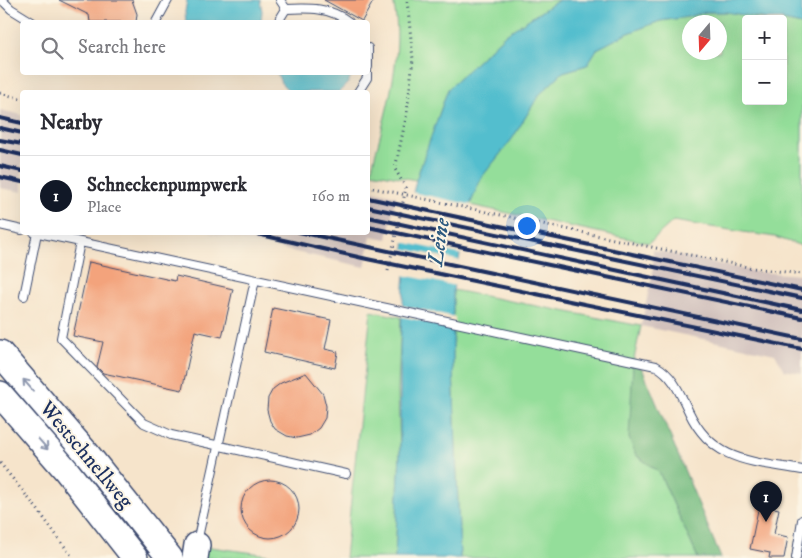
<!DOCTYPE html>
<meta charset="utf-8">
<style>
:root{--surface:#fff;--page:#f7f7f7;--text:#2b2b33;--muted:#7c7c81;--line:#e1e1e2;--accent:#111827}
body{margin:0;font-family:"IM FELL DW Pica",serif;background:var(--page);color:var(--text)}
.controls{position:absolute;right:15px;top:15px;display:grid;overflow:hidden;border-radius:5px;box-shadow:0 5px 20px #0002}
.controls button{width:45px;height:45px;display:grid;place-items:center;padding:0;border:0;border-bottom:1px solid var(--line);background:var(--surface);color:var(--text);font:25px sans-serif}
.compass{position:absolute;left:682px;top:15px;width:45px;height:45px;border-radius:50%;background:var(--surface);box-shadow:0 5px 20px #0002;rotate:199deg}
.you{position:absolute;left:526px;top:225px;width:18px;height:18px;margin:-12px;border:4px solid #fff;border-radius:50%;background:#1a73e8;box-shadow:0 0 0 8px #1a73e833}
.badge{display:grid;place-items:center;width:32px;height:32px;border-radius:50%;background:var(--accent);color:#fff;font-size:16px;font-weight:700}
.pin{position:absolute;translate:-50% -41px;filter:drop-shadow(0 1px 2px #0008)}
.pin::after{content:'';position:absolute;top:26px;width:18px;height:15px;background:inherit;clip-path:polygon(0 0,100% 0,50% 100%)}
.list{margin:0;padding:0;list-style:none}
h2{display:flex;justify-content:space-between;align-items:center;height:65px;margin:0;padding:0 20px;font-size:21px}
h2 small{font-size:16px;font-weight:400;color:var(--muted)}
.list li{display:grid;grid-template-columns:32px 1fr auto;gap:15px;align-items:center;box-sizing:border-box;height:80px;padding:0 20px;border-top:1px solid var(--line)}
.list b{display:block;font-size:19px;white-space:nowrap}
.list p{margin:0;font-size:16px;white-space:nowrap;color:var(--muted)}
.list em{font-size:16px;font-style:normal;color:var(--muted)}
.icon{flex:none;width:28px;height:28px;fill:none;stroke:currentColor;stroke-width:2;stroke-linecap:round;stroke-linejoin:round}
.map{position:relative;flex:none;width:802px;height:558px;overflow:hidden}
.search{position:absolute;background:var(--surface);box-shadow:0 5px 20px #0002;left:20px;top:20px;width:350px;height:55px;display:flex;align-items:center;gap:12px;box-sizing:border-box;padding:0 18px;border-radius:5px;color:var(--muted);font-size:19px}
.panel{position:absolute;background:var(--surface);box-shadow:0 5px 20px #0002;left:20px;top:90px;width:350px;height:145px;border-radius:5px}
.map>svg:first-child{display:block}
.industrial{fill:#d0c0bc}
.green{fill:#94de9a;stroke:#58867c;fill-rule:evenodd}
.forest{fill:#77bd82;stroke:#497670}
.water{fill:#53bece;stroke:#377696}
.pier{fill:#f6e4cb}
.building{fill:#f3a37c}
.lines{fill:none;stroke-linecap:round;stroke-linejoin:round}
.service-casing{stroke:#3c4a6e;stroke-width:10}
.trunk-casing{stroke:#3c4a6e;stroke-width:28}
.path{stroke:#3c4a6e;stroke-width:3;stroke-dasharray:1 4;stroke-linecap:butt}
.service{stroke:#fff;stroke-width:8}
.trunk{stroke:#fff;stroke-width:25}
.rail{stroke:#1b2f5e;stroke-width:4}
.path-bridge{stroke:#3c4a6e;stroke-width:3;stroke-dasharray:1 4;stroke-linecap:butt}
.oneway{stroke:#8d97ae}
.labels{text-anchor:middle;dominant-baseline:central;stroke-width:4;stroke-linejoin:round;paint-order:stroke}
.street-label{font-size:21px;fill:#1b2f5e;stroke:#fcf5e5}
.water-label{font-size:22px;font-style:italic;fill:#2c5a80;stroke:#fcf5e5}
</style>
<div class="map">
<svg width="802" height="558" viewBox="0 0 802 558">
<rect width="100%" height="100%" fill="#fcf5e5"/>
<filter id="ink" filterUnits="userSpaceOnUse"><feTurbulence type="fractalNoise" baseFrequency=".02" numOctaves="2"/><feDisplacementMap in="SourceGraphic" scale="10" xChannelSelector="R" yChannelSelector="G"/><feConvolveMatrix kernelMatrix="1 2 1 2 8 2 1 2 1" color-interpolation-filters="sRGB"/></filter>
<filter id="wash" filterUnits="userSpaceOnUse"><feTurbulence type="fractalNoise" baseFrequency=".0096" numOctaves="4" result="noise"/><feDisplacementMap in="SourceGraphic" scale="20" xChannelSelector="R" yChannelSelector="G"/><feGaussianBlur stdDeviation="1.12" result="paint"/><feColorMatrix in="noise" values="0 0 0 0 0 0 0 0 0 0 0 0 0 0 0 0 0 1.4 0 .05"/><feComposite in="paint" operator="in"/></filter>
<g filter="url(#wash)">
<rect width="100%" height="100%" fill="#f6e4cb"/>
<path class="industrial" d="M0 110 22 115V192L0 188Z
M368 190 396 196 387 239 371 236 365 267 207 233 368 232Z
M653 250 756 272 802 275V373L784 370 775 354 641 326 653 271Z"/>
<path class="green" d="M393 0H559L506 34 448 89 416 180 371 172C384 116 406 57 393 0Z
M706 12H726L768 19H746V101H783V21L802 25V246L775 237 673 221 649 243 470 205 481 178 512 139 539 95 563 72 587 65 597 49 626 34 660 21 688 17ZM690 22H720V52H690Z
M453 290 641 326 633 364 636 455 659 472 698 558H460L453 368Z
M371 311 401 317 398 390 400 453 395 558H345Z
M181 543 291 558H191Z"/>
<path class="forest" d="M633 364 642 368 721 558H698L659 472 636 455 629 438Z"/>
<path class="water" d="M187 0H260L262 11 261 22H186L185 12Z
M559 0H802V25L783 21V19H768L726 12H706L688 17 660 21 626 34 597 49 587 65 563 72 539 95 512 139 481 178 470 205 453 290V368L460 558H395L400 453V346L405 271 404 233 416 180 448 89 506 34Z
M277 73V72L352 73 348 83 339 92H290L281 83Z"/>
<path class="pier" d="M411 192 473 205 463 255 402 242 401 233Z
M402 248 462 261 456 286 403 275Z
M400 305 455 317V328L399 316Z"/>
<g id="blocks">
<path class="building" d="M59 0H132L137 14 136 22H90L89 15Z
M324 0H374L362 21Z
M89 262 175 281 176 276 233 289 222 337 195 331 182 390 103 373 97 367 103 342 73 336Z
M273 308 331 320 325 349 338 352 335 368 264 352Z
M306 373 323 394 326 406 325 418 319 428 310 435 297 438 287 436 275 429 270 421 267 410 268 398 273 389 281 383Z
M241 509a29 29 0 1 1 58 0a29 29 0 1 1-58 0Z
M759 505 779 509 774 534 788 537 784 558H769L770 553 750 549Z"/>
</g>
</g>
<g filter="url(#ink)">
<use href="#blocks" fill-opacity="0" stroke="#3c4a6e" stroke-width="1"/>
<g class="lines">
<g class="service-casing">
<path id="service" d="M2 0 11 9 32 22
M280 0 286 9C309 8 330 7 349 22
M156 22 168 0
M278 22 286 9
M368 48V67
M358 92 367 78V72
M0 225 22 230
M34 232 656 366C674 376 680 394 689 412 713 463 753 461 802 470
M80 242 61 338 144 423 171 435 346 474
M24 296 37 233
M197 542 255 280
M796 558 802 520"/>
</g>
<g class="trunk-casing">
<path id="trunk" d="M0 353 88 455 170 558
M0 394 66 470 135 558
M195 558 197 545"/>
</g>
<path class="path" d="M0 93 22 99
M368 187 397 193
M656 248 753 268 802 274
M388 271 406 188 395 169 407 113 413 59 407 0
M0 463 38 510 73 558"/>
<use href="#service" class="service"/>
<use href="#trunk" class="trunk"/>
<path class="rail" d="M0 118 22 123
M0 128 22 133
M0 140 22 144
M0 150 22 155
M0 166 22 171
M0 177 22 182
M368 198 802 290
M368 207 802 298
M368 217 802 310
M368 227 802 318
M248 232 367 259 802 349
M299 232 802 339"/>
<path class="path-bridge" d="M397 193 656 248"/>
</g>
<defs><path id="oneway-shaft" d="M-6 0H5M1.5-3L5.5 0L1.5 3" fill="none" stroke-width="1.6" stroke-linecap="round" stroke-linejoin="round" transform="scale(1.25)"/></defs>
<g class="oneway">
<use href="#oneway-shaft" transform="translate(28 385) rotate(-131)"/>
<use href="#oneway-shaft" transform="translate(43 444) rotate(49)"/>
</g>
</g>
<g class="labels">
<g class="street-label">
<text transform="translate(86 455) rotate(50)">Westschnellweg</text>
</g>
<g class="water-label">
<text transform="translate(439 242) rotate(-81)">Leine</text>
</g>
</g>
</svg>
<div class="controls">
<button>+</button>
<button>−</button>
</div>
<svg class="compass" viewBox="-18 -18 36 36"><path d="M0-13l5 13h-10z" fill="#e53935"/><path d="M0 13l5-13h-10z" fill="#7c7c81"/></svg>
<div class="you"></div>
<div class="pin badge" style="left:766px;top:522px">1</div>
<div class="search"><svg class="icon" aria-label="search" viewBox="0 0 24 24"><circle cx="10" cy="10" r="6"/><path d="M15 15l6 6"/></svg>Search here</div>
<section class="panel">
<h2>Nearby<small></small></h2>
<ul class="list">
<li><span class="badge">1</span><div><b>Schneckenpumpwerk</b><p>Place</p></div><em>160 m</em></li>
</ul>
</section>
</div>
